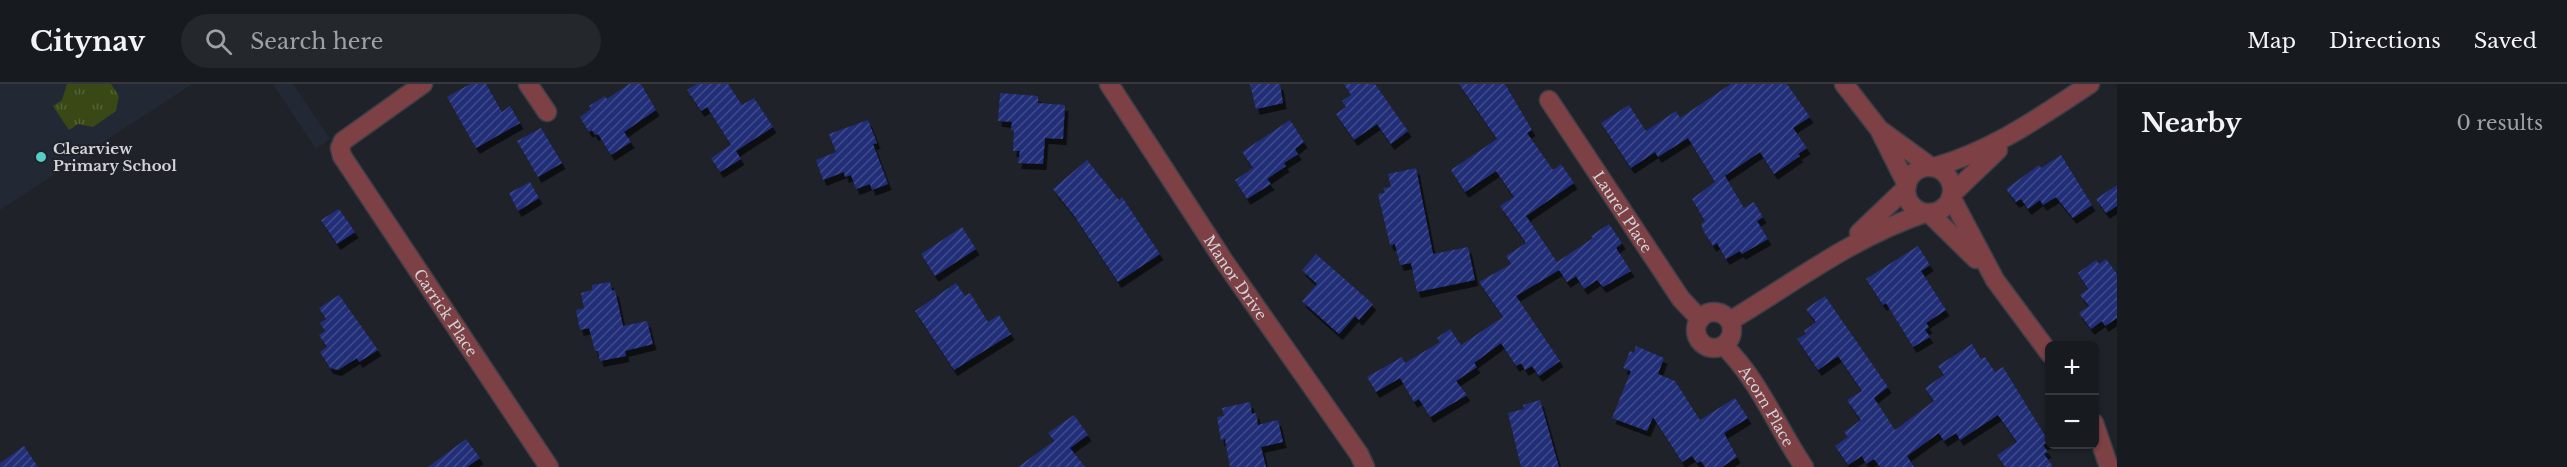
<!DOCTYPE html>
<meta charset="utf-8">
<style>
:root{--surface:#171a1f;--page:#24272c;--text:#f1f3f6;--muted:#9ea1a4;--line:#36383d}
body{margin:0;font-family:"Libre Baskerville",serif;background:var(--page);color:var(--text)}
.controls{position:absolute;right:18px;bottom:18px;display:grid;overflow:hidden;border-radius:9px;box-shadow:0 2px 4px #0004}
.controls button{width:54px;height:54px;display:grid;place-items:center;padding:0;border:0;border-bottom:2px solid var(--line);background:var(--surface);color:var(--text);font:30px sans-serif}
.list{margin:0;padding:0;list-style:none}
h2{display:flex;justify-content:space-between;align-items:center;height:78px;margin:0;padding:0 24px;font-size:26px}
h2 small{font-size:20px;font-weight:400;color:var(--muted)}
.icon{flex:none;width:33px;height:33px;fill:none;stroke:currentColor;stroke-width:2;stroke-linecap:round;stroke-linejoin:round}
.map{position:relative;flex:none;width:2117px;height:383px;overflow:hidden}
header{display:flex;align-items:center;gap:36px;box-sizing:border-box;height:84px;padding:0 30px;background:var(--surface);border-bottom:2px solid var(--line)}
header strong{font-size:28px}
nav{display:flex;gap:33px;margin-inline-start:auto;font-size:21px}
.search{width:420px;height:54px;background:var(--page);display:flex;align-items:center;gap:15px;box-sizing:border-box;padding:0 21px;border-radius:33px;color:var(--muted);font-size:22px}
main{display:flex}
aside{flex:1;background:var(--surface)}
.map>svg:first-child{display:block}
.built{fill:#232835}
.park{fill:url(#park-tufts)}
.building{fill:url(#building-hatch);filter:url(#shadow)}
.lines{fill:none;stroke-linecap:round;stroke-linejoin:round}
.minor-casing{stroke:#3b3e45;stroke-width:21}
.minor{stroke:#7c4045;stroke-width:18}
.poi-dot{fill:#55cec5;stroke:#1f2229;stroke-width:2}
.labels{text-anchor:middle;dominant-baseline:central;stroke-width:4.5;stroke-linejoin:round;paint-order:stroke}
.poi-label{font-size:15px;font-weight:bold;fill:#d1d3d8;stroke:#1f2229;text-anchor:start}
.street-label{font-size:15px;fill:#d1d3d8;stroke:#1f2229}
</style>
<header>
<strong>Citynav</strong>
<div class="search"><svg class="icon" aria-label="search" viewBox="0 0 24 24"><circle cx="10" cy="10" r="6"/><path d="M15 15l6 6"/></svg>Search here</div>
<nav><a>Map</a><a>Directions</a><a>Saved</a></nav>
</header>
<main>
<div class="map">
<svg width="2117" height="383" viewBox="0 0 2117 383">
<defs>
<pattern id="park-tufts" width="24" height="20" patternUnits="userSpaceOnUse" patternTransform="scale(1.5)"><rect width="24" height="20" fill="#3a4816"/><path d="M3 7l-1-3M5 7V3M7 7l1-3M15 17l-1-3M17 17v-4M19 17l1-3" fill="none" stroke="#556237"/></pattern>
<pattern id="building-hatch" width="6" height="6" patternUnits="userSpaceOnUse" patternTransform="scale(1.5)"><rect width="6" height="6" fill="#202f78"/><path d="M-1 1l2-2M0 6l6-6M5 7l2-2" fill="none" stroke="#3f4c8a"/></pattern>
<filter id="shadow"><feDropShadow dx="3.5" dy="6" stdDeviation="0" flood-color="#0009"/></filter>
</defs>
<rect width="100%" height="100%" fill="#1f2229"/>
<path class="built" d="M0 0H192L0 126Z
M273 0H293L330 55 316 65Z"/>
<path class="park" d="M67 0H111L119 12 116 27 93 43 78 40 69 46 53 22 62 16Z"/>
<path class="building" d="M470 0H486L502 28 510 22 520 39 476 64 447 13Z
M629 0H641L656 26 624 48 631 58 611 71 598 50 595 51 592 46 589 48 580 33 591 25 589 22 605 12 607 15Z
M697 0H728L742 21 754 14 773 43 736 67 741 75 720 88 711 74 731 61 707 23 701 27 687 6Z
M1250 0H1280L1283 19 1256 25Z
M1344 0H1375L1408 47 1391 60 1377 40 1354 56 1336 30 1346 23 1342 17 1351 11Z
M1459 0H1505L1532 46 1527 49 1553 86 1561 80 1574 99 1526 132 1557 178 1593 154 1591 152 1609 140 1622 159 1616 164 1631 187 1603 203 1597 196 1584 205 1576 192 1567 198 1559 186 1516 212 1560 277 1539 292 1532 282 1525 286 1521 279 1516 282 1501 259 1474 279 1477 283 1456 297 1467 311 1430 333 1419 315 1414 318 1400 294 1376 308 1367 293 1402 273 1405 279 1440 258 1437 254 1450 245 1461 261 1503 233 1479 198 1511 180 1506 172 1526 159 1500 122 1514 113 1496 87 1465 108 1451 86 1497 55Z
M1731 0H1787L1810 33 1793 44 1807 64 1798 70 1800 72 1774 90 1760 68 1717 97 1725 92 1744 124 1754 118 1763 133 1757 137 1768 155 1742 170 1740 167 1726 175 1717 159 1713 162 1704 148 1701 140 1705 137 1692 115 1715 98 1688 54 1658 73 1655 68 1631 84 1601 39 1629 21 1646 47 1676 27 1680 34Z
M1000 9 1038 12V19L1065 21 1063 55 1045 54 1043 80 1018 79 1020 67H1013L1014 47 1011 46 1012 38 998 37Z
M868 36 877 59 873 60 888 100 872 106 870 100 856 105 851 91 845 93 844 88 823 96 816 76 836 68 829 50Z
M1290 36 1304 58 1295 65 1298 70 1284 79 1286 82 1267 95 1271 100 1247 115 1235 96 1253 84 1242 68Z
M541 44 562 79 538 93 517 57Z
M2061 71 2092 121 2073 134 2056 113 2043 121 2040 116 2028 125 2021 115 2016 118 2006 105 2039 81 2041 84Z
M1087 76 1119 116 1122 113 1160 170 1118 198 1075 133 1053 105Z
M1416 84 1433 170 1468 163 1475 196 1417 208 1411 179 1400 181 1395 160 1390 161 1378 110 1385 109 1383 104 1391 103 1388 90Z
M530 98 539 114 518 127 509 109Z
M2117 101V122L2106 129 2096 115Z
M339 125 355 148 337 160 321 136Z
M962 143 976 165 935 192 921 170Z
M1918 162 1930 181 1921 187 1946 226 1926 239 1929 243 1925 246 1930 253 1913 263 1886 219 1883 221 1866 195Z
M1316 170 1373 220 1359 236 1355 232 1339 250 1302 217 1317 200 1302 186Z
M2106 175 2117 190V234L2105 242 2102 237 2091 245 2079 229 2089 222 2080 211 2088 205 2078 189 2096 176 2099 180Z
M610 198 612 207 615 206 623 242 647 237 653 260 625 267 626 272 600 277 598 267H595L589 244 580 246 576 226 584 224 581 209 592 206V201Z
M956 199 965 212 970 209 988 238 999 231 1011 250 954 286 915 227Z
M339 211 378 266 359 278 357 274 338 286 330 284 320 268 327 263 319 251 325 247 320 239 326 235 319 224Z
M1825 212 1888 303 1874 314 1895 346 1934 317 1925 304 1944 291 1938 282 1972 260 1981 275 1985 273 1995 288 2003 283 2049 358 2043 361 2048 368 2044 370 2053 383H2005L1997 371 2017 358 1998 331 1960 356 1956 349 1944 357 1939 349 1907 372 1914 383H1880L1874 375 1866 380 1862 372 1848 381 1835 362 1848 353 1844 348 1861 336 1847 316 1862 307 1838 272 1818 286 1797 255 1806 250 1804 247 1816 238 1806 225Z
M1636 262 1664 274 1658 290 1675 297 1700 336 1735 314 1748 334 1724 349 1737 373 1722 383H1705L1701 377 1697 379 1692 372 1682 378 1653 333 1647 347 1612 334 1631 287 1623 284 1630 267 1634 269Z
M1540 316 1559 383H1521L1508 329 1524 325 1523 321Z
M1250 318 1252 330 1256 329 1258 341 1278 336 1283 358 1261 363 1266 383H1230L1225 355 1221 356 1217 333 1224 332 1222 324Z
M1074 331 1088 351 1070 364 1085 383H1018L1054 357 1048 349Z
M466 355 480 374 467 383H428Z
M24 362 38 383H0V379Z"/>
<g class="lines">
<g class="minor-casing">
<g id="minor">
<path id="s1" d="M423 0 343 57 340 64 342 72 549 383"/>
<path d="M528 0 547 28"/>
<path id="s2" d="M1109 0 1224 177 1359 370 1365 383"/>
<path d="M1844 0 1879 45 1907 101"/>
<path id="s3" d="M1549 16 1681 215 1700 235"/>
<path d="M1883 48 1931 83"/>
<path d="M1934 83C1992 67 2040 33 2090 0"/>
<circle cx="1929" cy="106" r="23"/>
<path d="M1952 110 1998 66"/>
<path d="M1951 113 1995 196 2050 270"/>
<path d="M1929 129 1976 175"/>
<path d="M1859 149 1906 104"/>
<circle cx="1714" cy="246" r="18"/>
<path d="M1730 237C1795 198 1853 153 1925 129"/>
<path id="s4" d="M1724 262C1759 296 1777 343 1804 383"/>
<path d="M2094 339 2109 383"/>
</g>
</g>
<use href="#minor" class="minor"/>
</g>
<circle class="poi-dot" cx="41" cy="73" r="6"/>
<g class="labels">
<g class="poi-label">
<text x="53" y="64">Clearview<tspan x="53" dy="17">Primary School</tspan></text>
</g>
<g class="street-label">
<text stroke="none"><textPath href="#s3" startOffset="134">Laurel Place</textPath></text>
<text stroke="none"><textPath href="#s2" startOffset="231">Manor Drive</textPath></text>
<text stroke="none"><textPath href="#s1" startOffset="302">Carrick Place</textPath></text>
<text stroke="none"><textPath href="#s4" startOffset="74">Acorn Place</textPath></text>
</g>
</g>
</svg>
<div class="controls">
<button>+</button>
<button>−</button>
</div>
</div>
<aside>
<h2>Nearby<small>0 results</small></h2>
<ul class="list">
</ul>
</aside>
</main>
